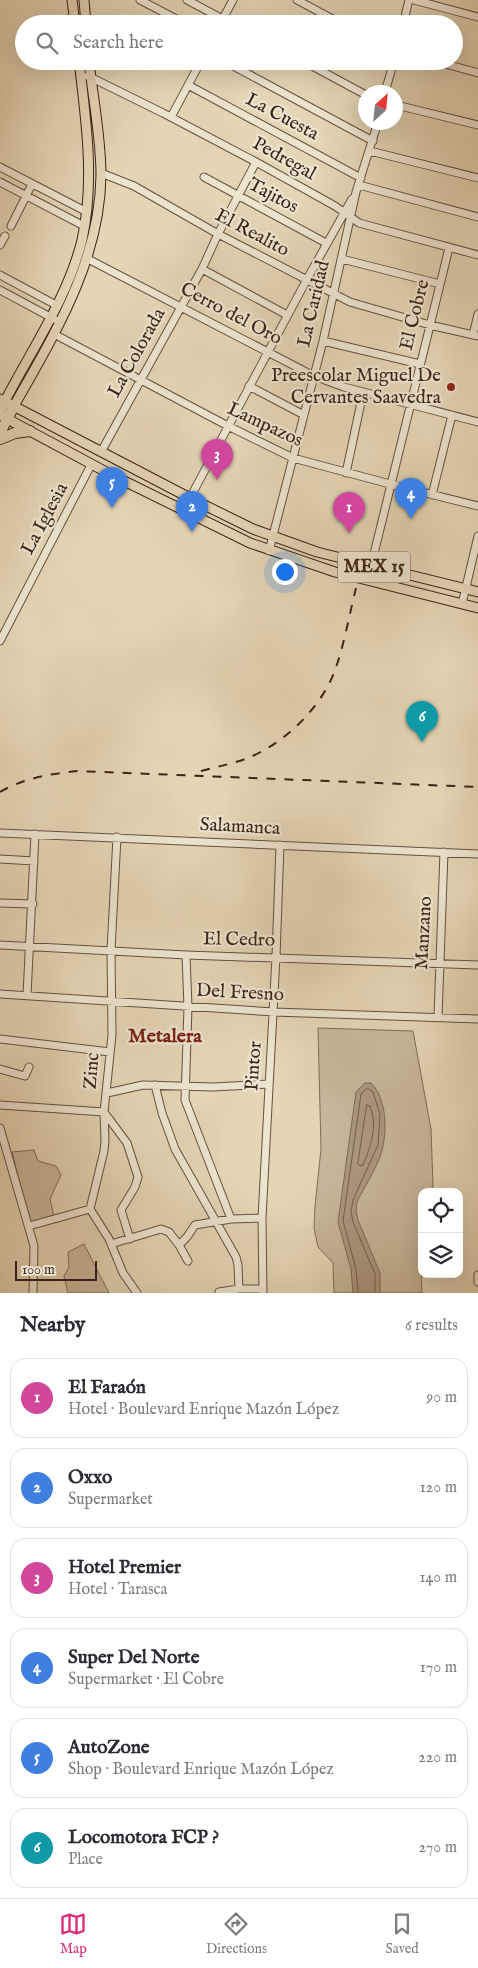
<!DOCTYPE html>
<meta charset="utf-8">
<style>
:root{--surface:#fff;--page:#f7f7f7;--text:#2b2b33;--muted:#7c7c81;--line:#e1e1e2;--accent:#db2777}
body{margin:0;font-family:"IM FELL English",serif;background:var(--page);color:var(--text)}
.controls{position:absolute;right:15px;bottom:15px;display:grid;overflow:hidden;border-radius:10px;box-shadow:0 5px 20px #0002}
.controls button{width:45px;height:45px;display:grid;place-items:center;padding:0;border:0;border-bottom:1px solid var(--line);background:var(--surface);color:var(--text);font:25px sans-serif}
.compass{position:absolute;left:358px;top:85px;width:45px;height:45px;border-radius:50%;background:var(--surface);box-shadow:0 5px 20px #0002;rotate:27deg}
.scale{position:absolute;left:15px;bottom:12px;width:82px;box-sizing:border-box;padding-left:5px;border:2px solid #3a2317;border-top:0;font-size:14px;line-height:18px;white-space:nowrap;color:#3a2317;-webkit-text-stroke:4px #ede4d0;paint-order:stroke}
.you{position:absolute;left:284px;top:571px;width:18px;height:18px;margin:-12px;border:4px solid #fff;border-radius:50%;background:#1a73e8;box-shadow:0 0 0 8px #1a73e833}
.badge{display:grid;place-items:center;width:32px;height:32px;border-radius:50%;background:var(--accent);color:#fff;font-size:16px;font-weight:700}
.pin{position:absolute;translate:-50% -41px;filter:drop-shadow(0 1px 2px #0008)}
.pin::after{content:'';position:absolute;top:26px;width:18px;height:15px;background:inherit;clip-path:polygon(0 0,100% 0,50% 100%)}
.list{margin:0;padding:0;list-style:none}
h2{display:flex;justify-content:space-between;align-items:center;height:65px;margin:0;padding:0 20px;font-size:21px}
h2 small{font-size:16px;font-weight:400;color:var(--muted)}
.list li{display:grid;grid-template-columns:32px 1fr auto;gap:15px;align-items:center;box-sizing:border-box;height:80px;margin:0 10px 10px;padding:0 10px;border:1px solid var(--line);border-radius:15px}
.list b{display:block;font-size:19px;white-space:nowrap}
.list p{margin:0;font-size:16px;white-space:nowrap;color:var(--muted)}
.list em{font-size:16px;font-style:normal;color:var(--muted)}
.icon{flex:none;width:28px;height:28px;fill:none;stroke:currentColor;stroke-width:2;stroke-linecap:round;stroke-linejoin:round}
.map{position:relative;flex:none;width:478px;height:1293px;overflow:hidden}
.search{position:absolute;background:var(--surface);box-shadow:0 5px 20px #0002;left:15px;right:15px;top:15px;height:55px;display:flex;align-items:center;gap:12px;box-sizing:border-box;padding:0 18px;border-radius:28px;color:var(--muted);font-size:19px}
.sheet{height:605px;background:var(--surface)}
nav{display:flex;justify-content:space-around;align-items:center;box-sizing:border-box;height:70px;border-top:1px solid var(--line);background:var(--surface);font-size:14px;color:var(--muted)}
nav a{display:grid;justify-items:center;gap:2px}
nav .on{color:var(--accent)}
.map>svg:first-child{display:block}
.green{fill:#c7b79b;stroke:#806d59}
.water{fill:#aa9880;stroke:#7d6956}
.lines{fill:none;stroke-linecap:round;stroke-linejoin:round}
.shore{stroke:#725e4c;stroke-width:1}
.minor-casing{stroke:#64503f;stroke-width:9}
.major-casing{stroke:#3a2317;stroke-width:11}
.highway-casing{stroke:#3a2317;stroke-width:12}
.minor{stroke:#ede4d0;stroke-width:7}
.major{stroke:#e4d5b6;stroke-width:9}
.highway{stroke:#e4d5b6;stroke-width:10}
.rail{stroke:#3a2317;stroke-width:2;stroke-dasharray:9 9;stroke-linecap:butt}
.poi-dot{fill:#8f2418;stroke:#ede4d0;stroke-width:2}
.labels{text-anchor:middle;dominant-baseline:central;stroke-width:4.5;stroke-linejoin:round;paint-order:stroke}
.shield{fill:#ede4d0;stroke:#705d4e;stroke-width:1}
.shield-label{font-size:18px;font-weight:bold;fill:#3a2317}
.street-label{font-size:19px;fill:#3a2317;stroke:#ede4d0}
.poi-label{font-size:19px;fill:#3a2317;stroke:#ede4d0;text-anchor:end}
.neighbourhood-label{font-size:20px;font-weight:bold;fill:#7a1f14;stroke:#ede4d0}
</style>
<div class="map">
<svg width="478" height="1293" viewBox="0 0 478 1293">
<rect width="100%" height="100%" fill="#e4d5b6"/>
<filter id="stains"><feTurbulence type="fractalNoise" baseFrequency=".004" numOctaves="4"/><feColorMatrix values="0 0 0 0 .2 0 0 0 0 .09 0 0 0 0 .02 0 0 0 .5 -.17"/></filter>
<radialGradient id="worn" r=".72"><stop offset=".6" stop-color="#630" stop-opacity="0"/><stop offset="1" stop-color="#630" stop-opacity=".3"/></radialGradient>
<path class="green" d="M318 1028 413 1031 431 1129 433 1185 432 1192H422L420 1252 422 1293H334L333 1263 318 1247 314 1228 315 1206 321 1149Z
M34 1150 38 1161 56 1166 61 1175 50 1199 54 1217 30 1224 12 1152Z
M84 1244 109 1293H68L64 1276 69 1267 68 1252Z"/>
<path class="water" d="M365 1083H371C386 1098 387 1126 383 1146 380 1164 365 1185 357 1202L356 1211 358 1220 380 1273V1293H353L351 1269 338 1222 356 1092Z"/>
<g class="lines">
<path class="shore" d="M367 1105 370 1106C378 1126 371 1146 363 1165L360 1166 358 1164Z
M358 1293 356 1269 343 1221 361 1094 367 1088 373 1092 380 1114 378 1145 353 1200 351 1211 353 1222 375 1274V1293"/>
<g class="minor-casing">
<path id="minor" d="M140 0 186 24
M187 0 232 24
M297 0 342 24
M414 0 478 17
M220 24 233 0
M403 24 409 0
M224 61 373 141
M303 61 366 95
M435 61 478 73
M88 76 163 113 256 162 335 206 359 223 478 255
M188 85 361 178
M385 92 394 61
M396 105 478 125
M171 117 201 61
M370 151 478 178
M0 167 87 212
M101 173 134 186 218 234 350 302 430 325 478 336
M204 177 326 243
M0 182 84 226
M359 185 478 217
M11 226 32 184
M0 245 5 236
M88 259 314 376 344 387 478 422
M342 259 440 284
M202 269 287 315
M0 275 56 305
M0 290 54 319
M54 334 228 426 293 458 390 484 478 506
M473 335 478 314
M323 341 420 364
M249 386 304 415
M101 452 202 269 218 234 256 162
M346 473 363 393
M432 495 452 415
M190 498 306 281 352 199
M269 551 323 341 356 192 378 122
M371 566 449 248
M462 604 478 536
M0 641 91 465
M0 833 478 854
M117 837 111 950 112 1035 104 1112 105 1141 104 1151 90 1209 109 1239 123 1273 137 1293
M0 859 34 861
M0 903 33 904
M0 945 186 955 478 965
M186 955 188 1007 185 1100 231 1219
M0 994 274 1012 478 1019
M27 995 35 834
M438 1017 444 852
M0 1039 110 1052
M0 1069 25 1076 29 1067
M155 1085 162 1113 175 1149 236 1257 238 1265 239 1289H263
M107 1093 143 1085 213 1087 269 1084
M0 1105 104 1112 127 1143 138 1177 135 1187 121 1210 130 1239
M0 1128 34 1246 33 1293
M29 1226 90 1209
M111 1244 161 1229 169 1232 179 1245 187 1237 195 1225 231 1219 262 1218
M179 1245 188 1261
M478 1275V1282
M219 1292 239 1289
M263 1293 262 1218 276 957 280 845"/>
</g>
<g class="major-casing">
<path id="major" d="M72 0 75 24
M84 0 86 24
M0 399 190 498 253 529 317 552 478 592
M5 401C32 349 68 297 82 240 95 181 86 120 79 61
M14 406C55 333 100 261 101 175 101 137 93 99 89 61
M0 415 110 474 250 543 335 572 478 608"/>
</g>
<g class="highway-casing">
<path id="highway" d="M0 411 5 401
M0 433 14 406
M0 439 15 433 30 431"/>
</g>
<use href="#minor" class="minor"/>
<use href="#major" class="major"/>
<use href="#highway" class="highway"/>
<path class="rail" d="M201 771C216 767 231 764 245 759 283 745 319 710 334 673 344 646 349 616 356 588
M0 792C24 778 50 774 77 771L478 787"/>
</g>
<circle class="poi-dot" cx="451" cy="387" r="5"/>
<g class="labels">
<rect class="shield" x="338" y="551.5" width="72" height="31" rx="4"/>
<g class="shield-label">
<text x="374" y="567">MEX 15</text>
</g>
<g class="street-label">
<text transform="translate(282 117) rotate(28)">La Cuesta</text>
<text transform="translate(284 159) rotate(29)">Pedregal</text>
<text transform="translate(273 196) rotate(28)">Tajitos</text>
<text transform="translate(252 233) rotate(28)">El Realito</text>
<text transform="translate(314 304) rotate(-77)">La Caridad</text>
<text transform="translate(231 314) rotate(28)">Cerro del Oro</text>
<text transform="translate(415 315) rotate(-76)">El Cobre</text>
<text transform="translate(137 353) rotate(-61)">La Colorada</text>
<text transform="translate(265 425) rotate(25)">Lampazos</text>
<text transform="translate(45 519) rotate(-62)">La Iglesia</text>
<text transform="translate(240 827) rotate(3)">Salamanca</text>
<text transform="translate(424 933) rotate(-87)">Manzano</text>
<text transform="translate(239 940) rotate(1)">El Cedro</text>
<text transform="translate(240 993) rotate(3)">Del Fresno</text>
<text transform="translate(254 1066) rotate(-86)">Pintor</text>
<text transform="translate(92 1071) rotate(-85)">Zinc</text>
</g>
<g class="poi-label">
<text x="441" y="376">Preescolar Miguel De<tspan x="441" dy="22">Cervantes Saavedra</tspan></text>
</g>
<g class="neighbourhood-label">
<text x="165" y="1036">Metalera</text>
</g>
</g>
<rect width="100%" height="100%" filter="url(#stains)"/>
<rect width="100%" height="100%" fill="url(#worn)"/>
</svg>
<div class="controls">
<button><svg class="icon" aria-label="locate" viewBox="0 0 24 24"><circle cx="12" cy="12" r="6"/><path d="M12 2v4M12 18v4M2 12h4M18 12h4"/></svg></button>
<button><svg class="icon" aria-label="layers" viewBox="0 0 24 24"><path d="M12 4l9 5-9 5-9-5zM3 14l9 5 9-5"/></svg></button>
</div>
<svg class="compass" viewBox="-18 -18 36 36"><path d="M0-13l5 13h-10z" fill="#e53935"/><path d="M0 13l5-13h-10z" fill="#7c7c81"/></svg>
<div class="scale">100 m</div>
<div class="you"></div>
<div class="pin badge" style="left:349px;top:533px;background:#d1479c">1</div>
<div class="pin badge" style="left:192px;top:532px;background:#3f7fe0">2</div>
<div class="pin badge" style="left:217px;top:480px;background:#d1479c">3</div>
<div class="pin badge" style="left:411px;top:519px;background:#3f7fe0">4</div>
<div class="pin badge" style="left:112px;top:508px;background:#3f7fe0">5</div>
<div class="pin badge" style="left:422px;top:742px;background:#0f9aa8">6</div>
<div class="search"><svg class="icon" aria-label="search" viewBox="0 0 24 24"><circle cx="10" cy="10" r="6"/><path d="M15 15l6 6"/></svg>Search here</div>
</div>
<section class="sheet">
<h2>Nearby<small>6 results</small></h2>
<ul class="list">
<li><span class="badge" style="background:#d1479c">1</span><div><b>El Faraón</b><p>Hotel · Boulevard Enrique Mazón López</p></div><em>90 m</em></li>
<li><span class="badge" style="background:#3f7fe0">2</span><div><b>Oxxo</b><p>Supermarket</p></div><em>120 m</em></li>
<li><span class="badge" style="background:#d1479c">3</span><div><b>Hotel Premier</b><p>Hotel · Tarasca</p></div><em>140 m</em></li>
<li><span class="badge" style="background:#3f7fe0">4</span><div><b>Super Del Norte</b><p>Supermarket · El Cobre</p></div><em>170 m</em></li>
<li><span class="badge" style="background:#3f7fe0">5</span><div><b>AutoZone</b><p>Shop · Boulevard Enrique Mazón López</p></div><em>220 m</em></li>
<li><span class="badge" style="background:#0f9aa8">6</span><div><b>Locomotora FCP ?</b><p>Place</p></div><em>270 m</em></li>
</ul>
</section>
<nav>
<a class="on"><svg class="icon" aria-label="map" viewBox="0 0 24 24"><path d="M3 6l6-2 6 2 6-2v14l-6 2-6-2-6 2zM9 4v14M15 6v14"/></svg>Map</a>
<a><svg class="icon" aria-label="directions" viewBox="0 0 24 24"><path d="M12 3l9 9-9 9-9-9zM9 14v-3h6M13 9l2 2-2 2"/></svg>Directions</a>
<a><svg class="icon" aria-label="saved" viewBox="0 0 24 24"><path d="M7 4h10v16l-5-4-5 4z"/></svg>Saved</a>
</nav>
